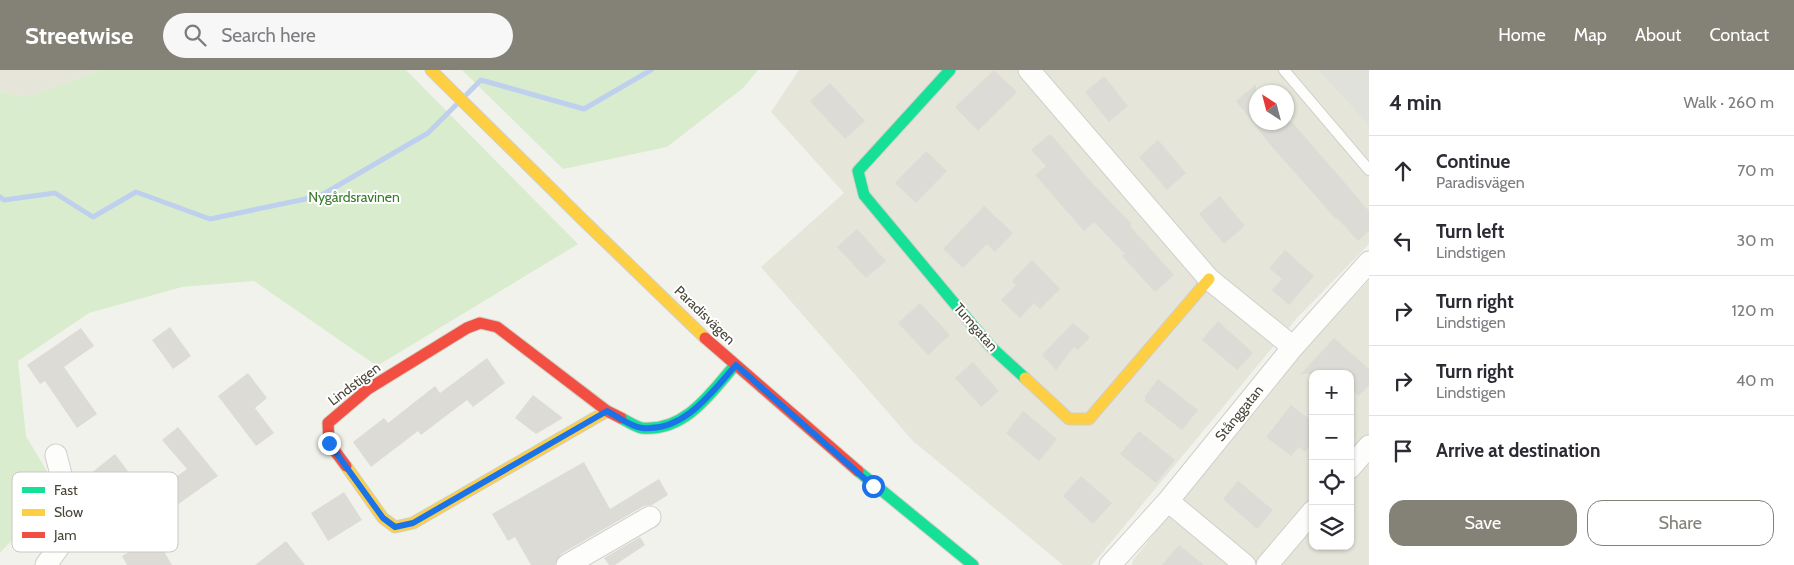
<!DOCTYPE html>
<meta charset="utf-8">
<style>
:root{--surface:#fff;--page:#f7f7f7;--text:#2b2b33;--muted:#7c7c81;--line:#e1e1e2;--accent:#848277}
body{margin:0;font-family:Cabin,sans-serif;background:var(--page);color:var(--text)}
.controls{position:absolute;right:15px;bottom:15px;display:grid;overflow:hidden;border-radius:10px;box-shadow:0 1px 4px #0004}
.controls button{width:45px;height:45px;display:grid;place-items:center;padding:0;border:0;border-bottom:1px solid var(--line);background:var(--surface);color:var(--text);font:25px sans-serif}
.compass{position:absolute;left:1249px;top:15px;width:45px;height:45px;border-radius:50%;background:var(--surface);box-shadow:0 1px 4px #0004;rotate:324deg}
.stop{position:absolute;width:15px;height:15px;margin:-11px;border:4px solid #1a73e8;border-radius:50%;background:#fff}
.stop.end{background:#1a73e8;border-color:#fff;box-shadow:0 1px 5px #0008}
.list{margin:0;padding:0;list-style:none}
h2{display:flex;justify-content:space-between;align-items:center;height:65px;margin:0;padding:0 20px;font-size:21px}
h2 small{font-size:16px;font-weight:400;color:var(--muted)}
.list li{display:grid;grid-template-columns:32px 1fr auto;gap:15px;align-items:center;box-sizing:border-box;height:70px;padding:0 20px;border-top:1px solid var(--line)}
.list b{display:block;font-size:19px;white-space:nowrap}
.list p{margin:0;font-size:16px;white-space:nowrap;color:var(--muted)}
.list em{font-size:16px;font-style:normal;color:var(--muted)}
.actions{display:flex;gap:10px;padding:15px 20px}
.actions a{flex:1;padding:11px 0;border:1px solid var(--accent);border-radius:15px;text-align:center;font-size:18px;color:var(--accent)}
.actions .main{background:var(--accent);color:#fff}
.icon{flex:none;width:28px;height:28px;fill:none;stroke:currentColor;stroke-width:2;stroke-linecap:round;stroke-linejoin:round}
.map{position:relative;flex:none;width:1369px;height:495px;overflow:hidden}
header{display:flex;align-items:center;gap:30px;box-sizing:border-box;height:70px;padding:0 25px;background:var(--accent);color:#fff}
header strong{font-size:24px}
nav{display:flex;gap:28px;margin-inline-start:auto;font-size:18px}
.search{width:350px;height:45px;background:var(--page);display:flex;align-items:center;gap:12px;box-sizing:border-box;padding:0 18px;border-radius:28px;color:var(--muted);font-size:19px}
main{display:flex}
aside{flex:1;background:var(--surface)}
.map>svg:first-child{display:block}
.residential{fill:#e5e5da;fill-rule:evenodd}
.green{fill:#d9ecce}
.parking{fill:#e1e1dc}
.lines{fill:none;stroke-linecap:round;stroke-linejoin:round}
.stream{stroke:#bed0ee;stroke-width:5}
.building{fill:#dcdbd5}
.lane-casing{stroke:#d0d0ca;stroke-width:12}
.street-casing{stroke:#d0d0ca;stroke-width:23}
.fast-casing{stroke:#d0d0c4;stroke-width:13}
.slow-casing{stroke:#d0d0c4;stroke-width:13}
.jam-casing{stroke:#d0d0c4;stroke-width:13}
.lane{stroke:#fdfdfc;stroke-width:10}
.street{stroke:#fdfdfc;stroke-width:21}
.fast{stroke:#16e098;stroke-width:11}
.slow{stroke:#ffcf43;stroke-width:11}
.jam{stroke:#f24e42;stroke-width:11}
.route{stroke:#1a73e8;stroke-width:6}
.labels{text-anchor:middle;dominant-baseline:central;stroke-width:4;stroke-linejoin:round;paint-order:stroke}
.park-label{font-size:14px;fill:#387a2c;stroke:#fff}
.street-label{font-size:14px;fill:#494638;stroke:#fff}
.key{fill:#fff;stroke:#c8c8c3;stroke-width:1}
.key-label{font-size:14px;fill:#494638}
</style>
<header>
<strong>Streetwise</strong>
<div class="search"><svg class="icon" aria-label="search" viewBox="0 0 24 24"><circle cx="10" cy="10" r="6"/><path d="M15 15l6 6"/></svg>Search here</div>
<nav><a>Home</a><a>Map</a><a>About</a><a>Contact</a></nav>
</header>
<main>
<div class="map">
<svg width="1369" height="495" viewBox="0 0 1369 495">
<rect width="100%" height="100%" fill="#f2f2ed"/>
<path class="residential" d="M0 0H101L26 27 0 21Z
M799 0H1369V174L1297 248 1092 495H1063L913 371 761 197 844 123 771 42ZM1256 22H1286V52H1256Z
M1369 210V495H1132L1133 490 1279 308ZM1313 304H1350V476H1313Z"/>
<path class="green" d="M101 0H406L578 174 377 296 254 211 182 217 89 243 18 291 26 366 58 420 0 483V21L26 27Z
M462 0H758L743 18 667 77 563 99Z"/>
<path class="parking" d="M1319 0H1369V55L1327 9Z"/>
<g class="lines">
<path class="stream" d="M467 24 481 10 584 39 651 0
M0 127 4 130 55 123 93 147 136 122 210 149 320 126 428 63 456 35"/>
</g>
<path class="building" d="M994 0 1017 22 978 61 955 37Z
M1104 6 1128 36 1109 52 1085 22Z
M830 13 865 51 845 69 810 31Z
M1256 14V52H1292L1369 141V161L1358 171 1337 148 1336 149 1273 78 1236 31Z
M1050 64 1094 115 1132 154 1130 156 1174 205 1155 222 1122 186 1125 184 1094 152 1084 161 1035 105 1046 96 1031 80Z
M1158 70 1186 103 1167 120 1139 87Z
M926 81 947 101 916 133 895 113Z
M1220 126 1245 156 1224 174 1199 144Z
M984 136 1013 163 995 182 987 174 963 198 943 179Z
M857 159 886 191 866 208 837 177Z
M1285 180 1314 206 1289 235 1272 220 1282 209 1269 198Z
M1032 190 1060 219 1040 239 1034 233 1020 248 1001 230 1016 215 1012 211Z
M920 233 950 265 928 285 898 253Z
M1218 251 1253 283 1237 300 1202 270Z
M1073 253 1090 267 1078 280 1074 277 1056 300 1042 285Z
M170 257 191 286 173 299 152 270Z
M81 258 94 276 64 297 97 344 77 358 45 311 40 314 27 295Z
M1334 268 1369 299V315L1359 326 1350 318V304H1301Z
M487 288 505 313 473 337 467 330 421 365 418 361 371 397 353 372 384 348 388 353 435 316 440 323Z
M973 292 999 321 981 337 955 308Z
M248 303 267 328 255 338 274 363 256 376 218 326Z
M1158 309 1198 340 1182 360 1145 331V326Z
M533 325 563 348 536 364 515 348Z
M1291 335 1313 352V372L1305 382 1299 377 1291 386 1266 367Z
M1023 341 1057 369 1039 391 1006 363Z
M178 357 218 406 163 445 149 426 187 399 162 370Z
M1139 361 1175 390 1156 413 1120 384Z
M115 384 145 424 121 443 111 430 100 439 82 416 93 408 90 404Z
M584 392 610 439 659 409 668 425 652 435 644 436 561 484 555 495H531L515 467 508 471 492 444Z
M1081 406 1112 433 1093 454 1063 426Z
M1238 411 1273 440 1257 459 1223 429Z
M344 422 362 450 328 471 311 443Z
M155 466 172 495H127L122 486Z
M640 467 645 475 615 495H609L604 488Z
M286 471 305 495H255Z
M1179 475 1204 495H1162Z"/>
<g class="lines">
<g class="lane-casing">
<path id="lane" d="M1284 0 1369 100"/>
</g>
<g class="street-casing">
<path id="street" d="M1029 0 1209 209 1293 277
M1350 398 1369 376
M1168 431 1245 495
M46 495 63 471 66 424 56 385
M567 495 650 447
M1110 495 1168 431 1293 277 1369 192
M1267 495 1313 441"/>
</g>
<g class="fast-casing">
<path id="fast" d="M950 0 858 101 864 125 990 276 1025 308
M621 348C627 351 636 357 642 358 685 362 711 323 735 295
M858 401 973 495"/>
</g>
<g class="slow-casing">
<path id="slow" d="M431 0 582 149 705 268
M1025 308 1069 349H1089L1209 209
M346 396 383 448 395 457 413 453 607 341"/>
</g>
<g class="jam-casing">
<path id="jam" d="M705 268 858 401
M346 396 329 373 328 353 368 319 467 258 480 253 497 257 607 341 621 348"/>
</g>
<use href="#lane" class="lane"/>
<use href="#street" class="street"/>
<use href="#fast" class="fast"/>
<use href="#slow" class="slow"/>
<use href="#jam" class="jam"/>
</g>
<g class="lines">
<path class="route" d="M329 373 383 448 395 457 413 453 607 341C617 346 631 357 642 358 684 362 711 323 736 295L873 416"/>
</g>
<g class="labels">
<g class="park-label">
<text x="354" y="127">Nygårdsravinen</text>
</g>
<g class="street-label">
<text transform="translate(705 245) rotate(44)">Paradisvägen</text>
<text transform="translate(976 257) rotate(49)">Tumgatan</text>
<text transform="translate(354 314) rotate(-37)">Lindstigen</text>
<text transform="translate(1239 343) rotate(-51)">Stånggatan</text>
</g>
</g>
<rect x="12" y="402" width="166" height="80" rx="8" class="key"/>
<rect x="22" y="417" width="23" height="6" fill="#16e098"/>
<rect x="22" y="439" width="23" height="7" fill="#ffcf43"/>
<rect x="22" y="462" width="23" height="6" fill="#f24e42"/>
<g class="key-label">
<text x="54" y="425">Fast</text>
<text x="54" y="447">Slow</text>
<text x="54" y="470">Jam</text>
</g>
</svg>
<div class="controls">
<button>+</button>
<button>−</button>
<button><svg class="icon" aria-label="locate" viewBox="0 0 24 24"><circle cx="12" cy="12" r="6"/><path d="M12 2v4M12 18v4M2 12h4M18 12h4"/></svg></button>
<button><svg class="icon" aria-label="layers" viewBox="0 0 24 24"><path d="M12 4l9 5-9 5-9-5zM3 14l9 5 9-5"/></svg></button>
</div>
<svg class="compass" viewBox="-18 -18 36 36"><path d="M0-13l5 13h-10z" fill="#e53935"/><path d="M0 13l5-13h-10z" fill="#7c7c81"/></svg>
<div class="stop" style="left:873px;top:416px"></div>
<div class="stop end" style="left:329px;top:373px"></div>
</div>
<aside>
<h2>4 min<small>Walk · 260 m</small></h2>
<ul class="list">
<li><svg class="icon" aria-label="ahead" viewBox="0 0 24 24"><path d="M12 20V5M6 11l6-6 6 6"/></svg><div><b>Continue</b><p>Paradisvägen</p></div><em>70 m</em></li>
<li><svg class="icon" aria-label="left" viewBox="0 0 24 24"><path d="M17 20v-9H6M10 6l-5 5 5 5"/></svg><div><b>Turn left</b><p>Lindstigen</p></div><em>30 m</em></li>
<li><svg class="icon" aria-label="right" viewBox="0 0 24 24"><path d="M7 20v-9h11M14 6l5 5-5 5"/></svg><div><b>Turn right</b><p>Lindstigen</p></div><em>120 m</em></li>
<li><svg class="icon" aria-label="right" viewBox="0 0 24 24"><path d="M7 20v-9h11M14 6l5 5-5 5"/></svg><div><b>Turn right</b><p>Lindstigen</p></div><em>40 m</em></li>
<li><svg class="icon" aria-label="arrive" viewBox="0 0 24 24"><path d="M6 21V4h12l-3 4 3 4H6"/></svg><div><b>Arrive at destination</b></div></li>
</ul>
<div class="actions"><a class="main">Save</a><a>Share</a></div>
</aside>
</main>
